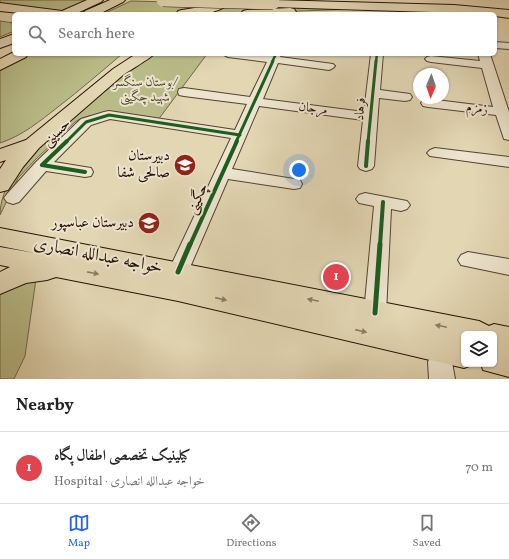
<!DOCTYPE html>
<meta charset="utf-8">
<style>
:root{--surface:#fff;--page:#f2f2f2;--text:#222;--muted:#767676;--line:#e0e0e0;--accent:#2563eb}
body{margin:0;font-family:Vollkorn,Amiri,serif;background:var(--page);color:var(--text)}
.controls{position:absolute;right:12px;bottom:12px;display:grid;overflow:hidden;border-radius:6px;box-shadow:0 1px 3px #0004}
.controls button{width:36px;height:36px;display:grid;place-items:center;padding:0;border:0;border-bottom:1px solid var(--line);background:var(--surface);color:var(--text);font:20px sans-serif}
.compass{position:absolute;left:413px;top:68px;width:36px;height:36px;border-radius:50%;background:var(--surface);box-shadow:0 1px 3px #0004;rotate:182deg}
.you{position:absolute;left:299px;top:170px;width:14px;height:14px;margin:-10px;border:3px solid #fff;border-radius:50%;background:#1a73e8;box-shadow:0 0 0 6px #1a73e833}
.badge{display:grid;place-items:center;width:26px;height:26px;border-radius:50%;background:var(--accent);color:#fff;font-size:13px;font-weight:700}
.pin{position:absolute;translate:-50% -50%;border:2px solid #fff;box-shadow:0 1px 4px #0006}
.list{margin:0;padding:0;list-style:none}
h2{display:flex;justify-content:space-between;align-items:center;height:52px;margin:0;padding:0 16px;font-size:17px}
h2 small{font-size:13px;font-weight:400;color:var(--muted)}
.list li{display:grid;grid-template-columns:26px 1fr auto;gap:12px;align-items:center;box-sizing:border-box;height:72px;padding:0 16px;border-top:1px solid var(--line)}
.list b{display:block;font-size:15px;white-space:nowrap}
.list p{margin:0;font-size:13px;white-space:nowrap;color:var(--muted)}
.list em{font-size:13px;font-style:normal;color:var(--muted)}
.icon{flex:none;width:22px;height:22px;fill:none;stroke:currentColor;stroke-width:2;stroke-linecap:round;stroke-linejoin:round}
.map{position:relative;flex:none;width:509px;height:379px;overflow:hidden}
.search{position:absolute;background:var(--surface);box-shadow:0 1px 3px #0004;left:12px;right:12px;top:12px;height:44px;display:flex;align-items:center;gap:10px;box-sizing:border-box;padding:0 14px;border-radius:6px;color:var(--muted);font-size:15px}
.sheet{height:124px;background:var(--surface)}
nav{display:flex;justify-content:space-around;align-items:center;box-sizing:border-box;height:56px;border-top:1px solid var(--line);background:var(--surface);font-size:11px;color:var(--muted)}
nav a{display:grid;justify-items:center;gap:2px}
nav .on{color:var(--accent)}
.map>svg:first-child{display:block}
.green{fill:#b9bc88;stroke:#706746}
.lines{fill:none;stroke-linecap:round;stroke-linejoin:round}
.minor-casing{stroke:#554330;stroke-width:2}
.major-casing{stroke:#261205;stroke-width:2}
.highway-casing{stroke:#261205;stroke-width:2}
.minor{fill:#ece4ce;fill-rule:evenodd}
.major{fill:#e2d6b3;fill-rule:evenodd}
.highway{fill:#e2d6b3;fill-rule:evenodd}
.highway-bridge-casing{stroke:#261205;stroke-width:14;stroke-linecap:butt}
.highway-bridge{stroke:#e2d6b3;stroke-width:13}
.cycleway-far3-casing{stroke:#ece4ce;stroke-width:4}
.cycleway-far2-casing{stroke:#ece4ce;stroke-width:5}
.cycleway-far1-casing{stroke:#ece4ce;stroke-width:6}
.cycleway-casing{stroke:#ece4ce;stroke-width:8}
.cycleway-far3{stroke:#1b5e20;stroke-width:2.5}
.cycleway-far2{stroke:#1b5e20;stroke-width:3}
.cycleway-far1{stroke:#1b5e20;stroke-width:4}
.cycleway{stroke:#1b5e20;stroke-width:5}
.oneway{fill:#8d7e65}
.labels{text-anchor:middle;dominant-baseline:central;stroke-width:4;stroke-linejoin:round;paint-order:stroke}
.far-park-label{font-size:13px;font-style:italic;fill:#52452c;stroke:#ece4ce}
.far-street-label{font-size:13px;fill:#261205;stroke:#ece4ce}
.street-label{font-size:15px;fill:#261205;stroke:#ece4ce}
.poi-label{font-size:15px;fill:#261205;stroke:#ece4ce;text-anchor:end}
.near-street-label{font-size:18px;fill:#261205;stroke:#ece4ce}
</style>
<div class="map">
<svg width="509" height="379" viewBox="0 0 509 379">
<rect width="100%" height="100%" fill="#e2d6b3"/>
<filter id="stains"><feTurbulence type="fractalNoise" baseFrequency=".005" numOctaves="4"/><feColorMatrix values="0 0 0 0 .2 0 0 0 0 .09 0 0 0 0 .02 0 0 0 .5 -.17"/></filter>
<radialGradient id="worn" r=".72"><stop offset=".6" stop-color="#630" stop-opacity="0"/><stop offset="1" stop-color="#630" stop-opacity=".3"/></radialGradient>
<path class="green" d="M0 0H88L62 11 0 5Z
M131 1 213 3C188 19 133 14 103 14Z
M234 3 472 12V13L363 9 199 14 211 12Z
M0 21 14 23V31L0 37Z
M26 54H122C101 72 80 90 58 107 40 121 22 136 0 143V67Z
M153 54H207L158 120C135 118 93 108 75 122L36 159 18 178 0 215C0 196 10 179 21 164L128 69Z
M36 279 25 356 14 379H0V288Z"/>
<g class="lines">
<g class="minor-casing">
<path id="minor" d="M495 42 509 43V49L495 48Z
M222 54 270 56V54H282L280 57 333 64 335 66 333 68 329 70 278 63 263 99 364 112 371 54H383L380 90 410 94 412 97 410 100 405 101 379 98 374 166 372 169 366 171 360 169 358 166 363 120 259 106 232 169 294 179 300 180 302 184 300 188 294 189 228 179 188 272 185 278 178 280 171 278 168 272 231 138 110 119 91 125 54 162 91 168 93 172 91 176 85 177 46 171 19 202 13 204 7 202 4 198 7 194 36 162 81 119 104 112 109 111 235 130 247 104 184 96 179 95 178 92 179 89 184 88 250 97 267 62 228 57Z
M478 54H490L509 112V140L504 139 496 115 428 107 423 106 421 103 423 100 428 99 493 107 482 68 431 62 427 61 425 59 427 57 431 56 480 61Z
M435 148 509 157V167L430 156 427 153 430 150Z
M365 193 407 201 410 205 407 209 401 211 391 209 386 313 383 320 375 323 367 320 364 313 374 206 359 203 356 199 359 195Z
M468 252 509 259V275L461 265 458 260 461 255Z
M440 351 449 354 452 362 455 379H429L428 362 431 354Z"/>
</g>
<g class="major-casing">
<path id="major" d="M0 228 479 321 489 326 494 324 509 327V377L483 370 481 364H494V334H464V364H474L464 368 178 301 56 277 47 280 26 283 0 294V272L10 267 0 265V247L35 253 0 246Z"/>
</g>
<g class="highway-casing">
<path id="highway" d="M87 0H103L101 2 75 14H29L0 11V3L62 11Z
M110 0H125L123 2 99 14H83L85 11Z
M222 0H236L234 2C212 16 201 14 176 14L178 11 182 10 213 5Z
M271 0 454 5 509 10V18L495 16V14L273 7 269 5 267 3Z
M290 8 294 9 296 12 295 14H241L243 11 247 10Z
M14 34V43L0 48V39Z
M14 52V54H28L26 57 0 70V59Z
M136 54H154C151 58 130 70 123 75L39 148 23 167 8 190 0 192V169L6 160 0 162V149L26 140 113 69Z"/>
</g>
<use href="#minor" class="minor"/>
<use href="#major" class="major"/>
<use href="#highway" class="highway"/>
<g class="highway-bridge-casing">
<path id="highway-bridge" d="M163 0 273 3"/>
</g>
<use href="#highway-bridge" class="highway-bridge"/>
<g class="cycleway-far3-casing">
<path id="cycleway-far3" d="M272 62 276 54
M376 62 377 54"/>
</g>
<g class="cycleway-far2-casing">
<path id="cycleway-far2" d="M66 142 86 122 109 115 240 135
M236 142 273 61
M368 142 376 61"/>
</g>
<g class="cycleway-far1-casing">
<path id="cycleway-far1" d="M67 141 42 165 85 172
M366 166 368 141
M190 245 237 141
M380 245 383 202"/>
</g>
<g class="cycleway-casing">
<path id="cycleway" d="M178 272 190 244
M375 313 380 244"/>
</g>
<use href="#cycleway-far3" class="cycleway-far3"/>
<use href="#cycleway-far2" class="cycleway-far2"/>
<use href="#cycleway-far1" class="cycleway-far1"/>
<use href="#cycleway" class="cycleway"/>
</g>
<defs><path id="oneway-solid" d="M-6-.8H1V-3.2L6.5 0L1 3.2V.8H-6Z"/></defs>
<g class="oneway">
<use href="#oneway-solid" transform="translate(93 273) rotate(11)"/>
<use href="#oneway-solid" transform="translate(221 299) rotate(13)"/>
<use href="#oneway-solid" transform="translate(313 300) rotate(-168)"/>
<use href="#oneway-solid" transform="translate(441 326) rotate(-168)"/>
<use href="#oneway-solid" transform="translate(361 331) rotate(13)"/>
</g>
<defs>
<g id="school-disc" transform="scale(1.15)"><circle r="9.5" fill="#8f2418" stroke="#ece4ce"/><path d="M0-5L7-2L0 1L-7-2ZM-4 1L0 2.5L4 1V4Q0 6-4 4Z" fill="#fff"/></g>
</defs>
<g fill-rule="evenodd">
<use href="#school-disc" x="185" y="165"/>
<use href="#school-disc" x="149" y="223"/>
</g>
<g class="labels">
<g class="far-park-label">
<text x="145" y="83">بوستان سنگسر/<tspan x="145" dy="15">شهید چگینی</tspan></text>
</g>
<g class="far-street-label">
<text transform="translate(313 109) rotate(8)">مرجان</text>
<text transform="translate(361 109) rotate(-85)">فرهاد</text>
<text transform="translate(477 109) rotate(7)">زمزم</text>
</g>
<g class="street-label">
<text transform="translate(57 133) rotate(-44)">حسینی</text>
<text transform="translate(198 199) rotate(-66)">چگینی</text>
</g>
<g class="poi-label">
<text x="170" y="156">دبیرستان<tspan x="170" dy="17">صالحی شفا</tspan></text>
<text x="134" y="223">دبیرستان عباسپور</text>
</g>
<g class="near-street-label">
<text transform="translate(98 256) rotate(11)">خواجه عبدالله انصاری</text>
</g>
</g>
<rect width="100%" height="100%" filter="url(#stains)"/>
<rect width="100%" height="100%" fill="url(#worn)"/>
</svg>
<div class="controls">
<button><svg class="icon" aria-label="layers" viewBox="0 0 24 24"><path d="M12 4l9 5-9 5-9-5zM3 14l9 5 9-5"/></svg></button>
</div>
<svg class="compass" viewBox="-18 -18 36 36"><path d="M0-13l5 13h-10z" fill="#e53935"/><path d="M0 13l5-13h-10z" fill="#767676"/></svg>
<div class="you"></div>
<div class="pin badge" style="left:336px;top:277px;background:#e0444e">1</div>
<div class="search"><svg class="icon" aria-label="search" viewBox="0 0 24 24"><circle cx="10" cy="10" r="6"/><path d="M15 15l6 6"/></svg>Search here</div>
</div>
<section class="sheet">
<h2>Nearby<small></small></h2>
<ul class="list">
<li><span class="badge" style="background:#e0444e">1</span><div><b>کیلینیک تخصصی اطفال پگاه</b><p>Hospital · خواجه عبدالله انصاری</p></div><em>70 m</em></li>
</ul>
</section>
<nav>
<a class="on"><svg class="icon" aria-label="map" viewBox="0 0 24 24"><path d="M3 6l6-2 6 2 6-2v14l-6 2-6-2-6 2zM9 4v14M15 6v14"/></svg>Map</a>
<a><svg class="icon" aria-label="directions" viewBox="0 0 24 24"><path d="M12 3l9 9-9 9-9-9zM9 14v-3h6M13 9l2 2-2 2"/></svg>Directions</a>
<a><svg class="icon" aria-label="saved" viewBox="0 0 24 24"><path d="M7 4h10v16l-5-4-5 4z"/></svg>Saved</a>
</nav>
